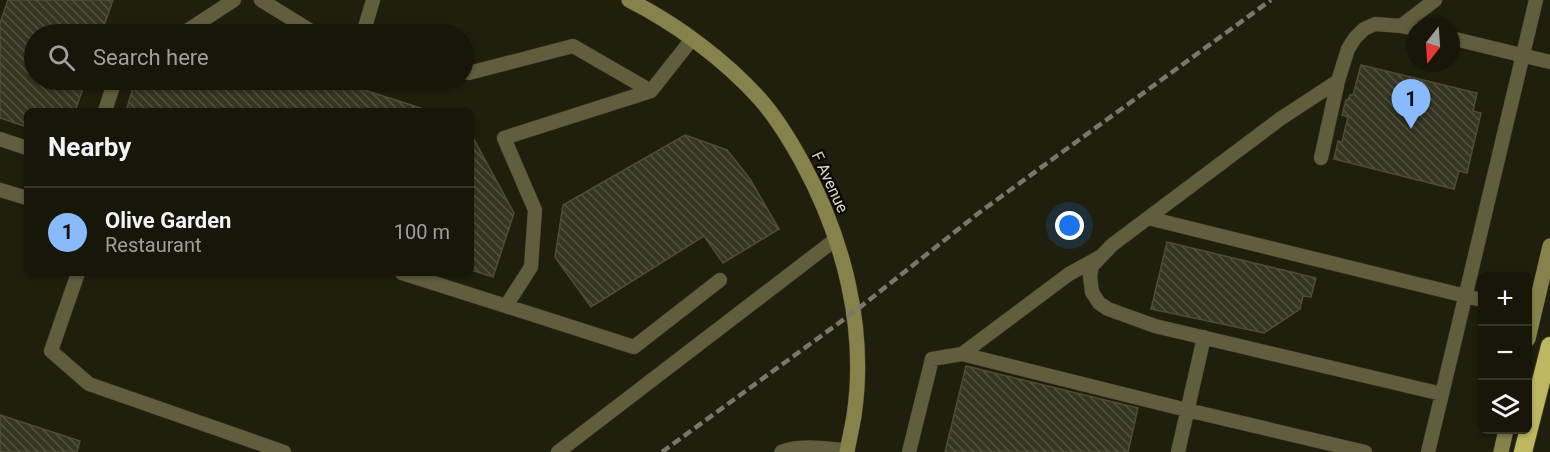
<!DOCTYPE html>
<meta charset="utf-8">
<style>
:root{--surface:#181609;--page:#211f12;--text:#f1f3f6;--muted:#9f9f9c;--line:#36352a;--accent:#89bafc}
body{margin:0;font-family:Roboto,sans-serif;background:var(--page);color:var(--text)}
.controls{position:absolute;right:18px;bottom:18px;display:grid;overflow:hidden;border-radius:9px;box-shadow:0 2px 4px #0004}
.controls button{width:54px;height:54px;display:grid;place-items:center;padding:0;border:0;border-bottom:2px solid var(--line);background:var(--surface);color:var(--text);font:30px sans-serif}
.compass{position:absolute;left:1406px;top:18px;width:54px;height:54px;border-radius:50%;background:var(--surface);box-shadow:0 2px 4px #0004;rotate:197deg}
.you{position:absolute;left:1070px;top:226px;width:21px;height:21px;margin:-15px;border:4px solid #fff;border-radius:50%;background:#1a73e8;box-shadow:0 0 0 9px #1a73e833}
.badge{display:grid;place-items:center;width:39px;height:39px;border-radius:50%;background:var(--accent);color:#111;font-size:20px;font-weight:700}
.pin{position:absolute;translate:-50% -50px;filter:drop-shadow(0 2px 3px #0008)}
.pin::after{content:'';position:absolute;top:32px;width:21px;height:18px;background:inherit;clip-path:polygon(0 0,100% 0,50% 100%)}
.list{margin:0;padding:0;list-style:none}
h2{display:flex;justify-content:space-between;align-items:center;height:78px;margin:0;padding:0 24px;font-size:26px}
h2 small{font-size:20px;font-weight:400;color:var(--muted)}
.list li{display:grid;grid-template-columns:39px 1fr auto;gap:18px;align-items:center;box-sizing:border-box;height:90px;padding:0 24px;border-top:2px solid var(--line)}
.list b{display:block;font-size:22px;white-space:nowrap}
.list p{margin:0;font-size:20px;white-space:nowrap;color:var(--muted)}
.list em{font-size:20px;font-style:normal;color:var(--muted)}
.icon{flex:none;width:33px;height:33px;fill:none;stroke:currentColor;stroke-width:2;stroke-linecap:round;stroke-linejoin:round}
.map{position:relative;flex:none;width:1550px;height:452px;overflow:hidden}
.search{position:absolute;background:var(--surface);box-shadow:0 2px 4px #0004;left:24px;top:24px;width:450px;height:66px;display:flex;align-items:center;gap:15px;box-sizing:border-box;padding:0 21px;border-radius:33px;color:var(--muted);font-size:22px}
.panel{position:absolute;background:var(--surface);box-shadow:0 2px 4px #0004;left:24px;top:108px;width:450px;height:168px;border-radius:9px}
.map>svg:first-child{display:block}
.building{fill:url(#building-back-hatch);stroke:#4e4d38;stroke-width:1.5}
.lines{fill:none;stroke-linecap:round;stroke-linejoin:round}
.lane-casing{stroke:#3a3827;stroke-width:15}
.street-casing{stroke:#3a3827;stroke-width:16}
.secondary-casing{stroke:#3a3827;stroke-width:16}
.highway-casing{stroke:#3a3827;stroke-width:20}
.lane{stroke:#605e3d;stroke-width:14}
.street{stroke:#605e3d;stroke-width:15}
.secondary{stroke:#85824c;stroke-width:15}
.highway{stroke:#bdb861;stroke-width:18}
.rail{stroke:#787768;stroke-width:4.5;stroke-dasharray:9 4.5;stroke-linecap:butt}
.labels{text-anchor:middle;dominant-baseline:central;stroke-width:4.5;stroke-linejoin:round;paint-order:stroke}
.street-label{font-size:16px;fill:#d8d7cc;stroke:#090803}
</style>
<div class="map">
<svg width="1550" height="452" viewBox="0 0 1550 452">
<defs>
<pattern id="building-back-hatch" width="6" height="6" patternUnits="userSpaceOnUse" patternTransform="scale(1.5)"><rect width="6" height="6" fill="#373623"/><path d="M-1 5l2 2M0 0l6 6M5-1l2 2" fill="none" stroke="#535242"/></pattern>
</defs>
<rect width="100%" height="100%" fill="#201e0c"/>
<path class="building" d="M8 0H113L101 34H34V80H86L75 111H27V127L0 118V23Z
M1361 65 1477 93 1473 111 1481 113 1467 173 1459 171 1454 189 1334 159 1338 141 1342 142 1348 117 1342 115 1346 100H1348L1350 95H1353Z
M148 80H333L430 111H126L134 85Z
M471 134 514 213 493 277 471 270Z
M685 135 727 150 750 179 779 229 723 263 704 236 591 307 555 257 563 205Z
M1167 242 1316 278 1311 297 1303 296 1300 309 1264 333 1151 309Z
M966 366 1138 408 1128 452H945Z
M0 415 80 441 77 452H0Z"/>
<g class="lines">
<g class="lane-casing">
<path id="lane" d="M261 0 311 31 323 34
M1401 26 1435 0
M1415 29 1401 26 1375 24 1364 29 1355 38 1348 49 1338 81 1280 119 1112 245 1092 266 1090 276 1092 292 1099 303 1108 309 1155 326 1442 394 1536 0
M182 34 234 0
M363 34 373 0
M1451 38 1550 62
M651 91 692 39
M105 111 115 80
M0 139 27 148
M1321 158 1338 81
M0 190 27 198
M1148 218 1482 300
M78 273 51 351 89 384 284 452
M402 273 506 306 531 267 535 210 504 138 651 91 573 46 469 73 464 72
M506 306 634 347 720 280
M962 354 1069 274 1098 258
M558 452 836 239
M909 452 932 359 962 354 1187 410 1365 452
M1178 452 1204 337
M1428 452 1442 394"/>
</g>
<g class="street-casing">
<path id="street" d="M782 452C803 445 826 449 847 451"/>
</g>
<g class="secondary-casing">
<path id="secondary" d="M629 0C675 23 725 60 759 98 776 117 790 140 802 162 844 239 867 329 854 416 852 428 849 440 847 452
M1528 339 1550 246
M1501 452 1506 430"/>
</g>
<g class="highway-casing">
<path id="highway" d="M1523 452 1550 346"/>
</g>
<use href="#lane" class="lane"/>
<use href="#street" class="street"/>
<use href="#secondary" class="secondary"/>
<use href="#highway" class="highway"/>
<path class="rail" d="M662 452 854 312 980 212 1271 0"/>
</g>
<g class="labels">
<g class="street-label">
<text transform="translate(830 182) rotate(65)">F Avenue</text>
</g>
</g>
</svg>
<div class="controls">
<button>+</button>
<button>−</button>
<button><svg class="icon" aria-label="layers" viewBox="0 0 24 24"><path d="M12 4l9 5-9 5-9-5zM3 14l9 5 9-5"/></svg></button>
</div>
<svg class="compass" viewBox="-18 -18 36 36"><path d="M0-13l5 13h-10z" fill="#e53935"/><path d="M0 13l5-13h-10z" fill="#9f9f9c"/></svg>
<div class="you"></div>
<div class="pin badge" style="left:1411px;top:129px">1</div>
<div class="search"><svg class="icon" aria-label="search" viewBox="0 0 24 24"><circle cx="10" cy="10" r="6"/><path d="M15 15l6 6"/></svg>Search here</div>
<section class="panel">
<h2>Nearby<small></small></h2>
<ul class="list">
<li><span class="badge">1</span><div><b>Olive Garden</b><p>Restaurant</p></div><em>100 m</em></li>
</ul>
</section>
</div>
